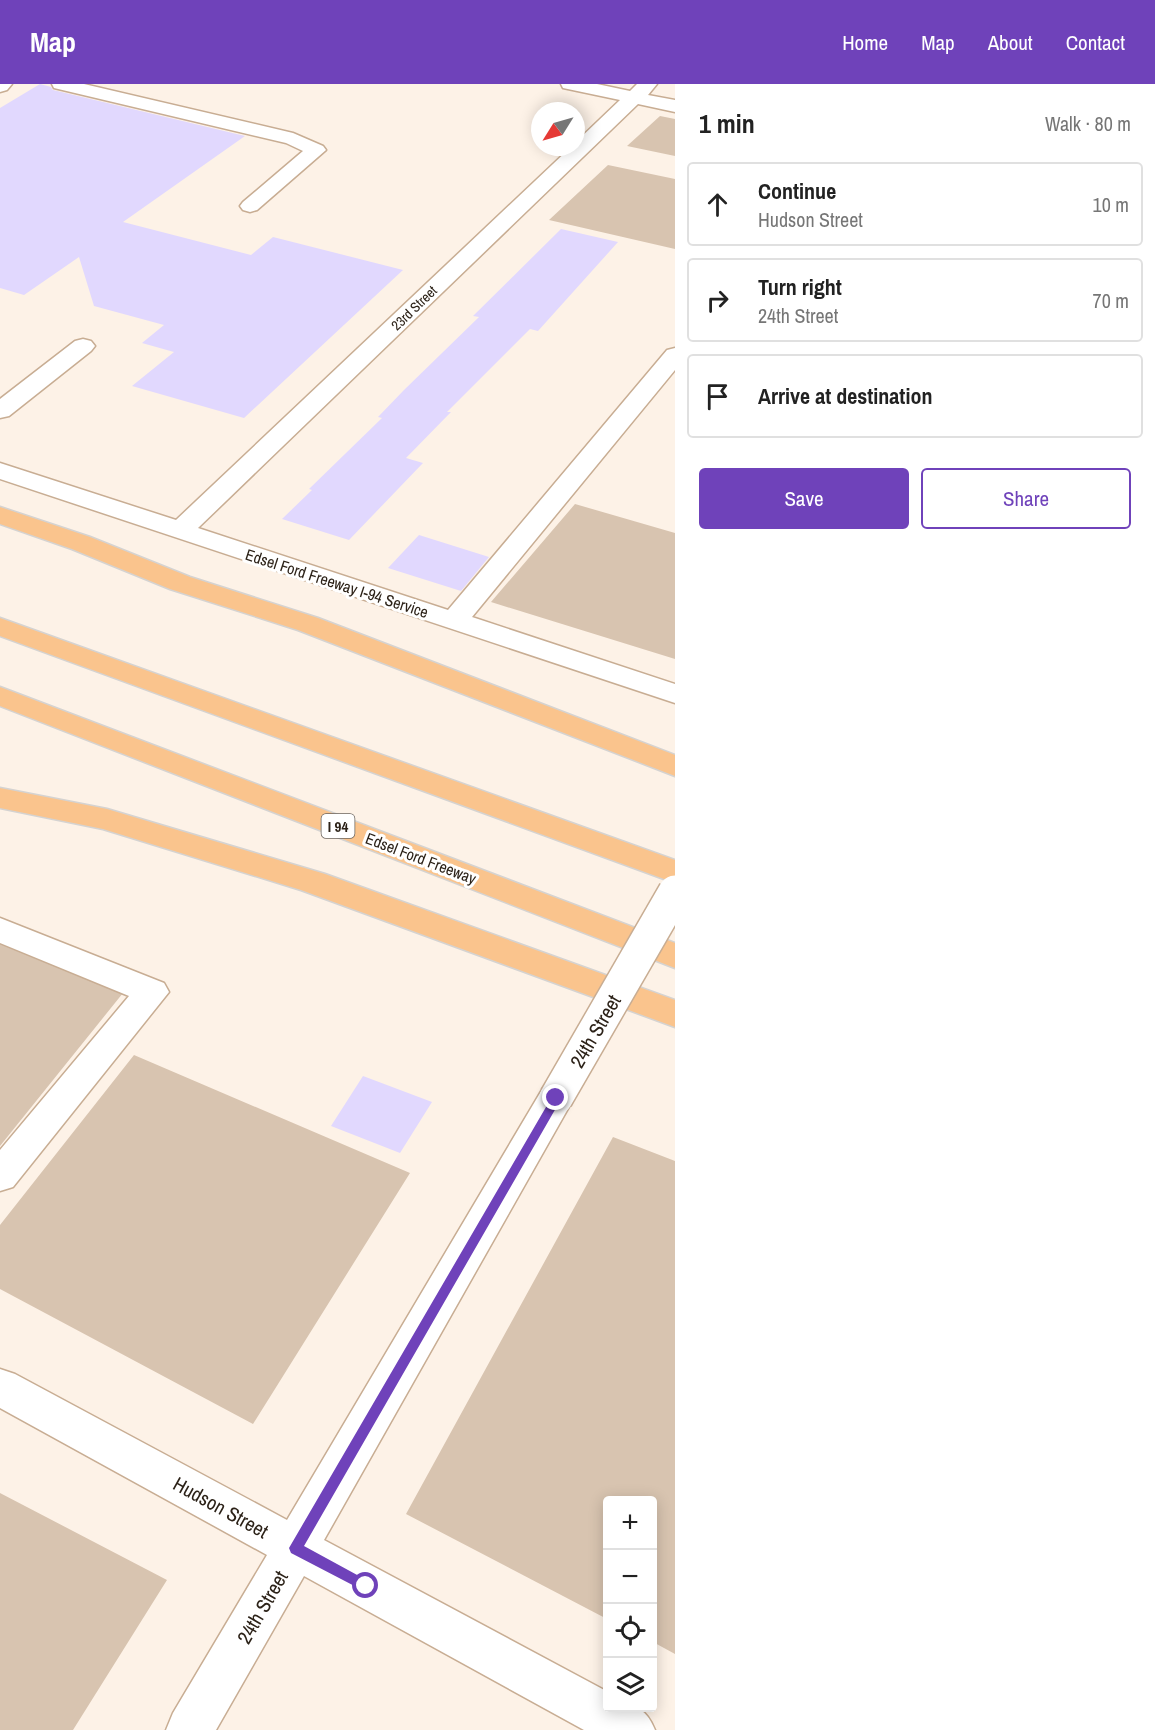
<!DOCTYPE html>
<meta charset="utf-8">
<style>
:root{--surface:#fff;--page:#f6f6f6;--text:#222;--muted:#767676;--line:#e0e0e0;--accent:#6f42ba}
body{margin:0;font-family:"Archivo Narrow",sans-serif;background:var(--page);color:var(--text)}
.controls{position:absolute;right:18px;bottom:18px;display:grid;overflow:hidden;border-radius:6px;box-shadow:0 3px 15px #0003}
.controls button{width:54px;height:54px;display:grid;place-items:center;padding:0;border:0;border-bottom:2px solid var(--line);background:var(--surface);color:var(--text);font:30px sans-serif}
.compass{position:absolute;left:531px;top:18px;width:54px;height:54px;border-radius:50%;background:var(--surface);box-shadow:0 3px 15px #0003;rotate:233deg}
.stop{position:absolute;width:18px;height:18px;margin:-14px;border:4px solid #6f42ba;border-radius:50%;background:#fff}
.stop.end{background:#6f42ba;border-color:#fff;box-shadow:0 2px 6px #0008}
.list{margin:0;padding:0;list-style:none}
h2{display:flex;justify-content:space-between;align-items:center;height:78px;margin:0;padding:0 24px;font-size:26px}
h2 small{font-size:20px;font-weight:400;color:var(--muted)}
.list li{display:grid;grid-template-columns:39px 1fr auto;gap:18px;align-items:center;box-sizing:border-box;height:84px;margin:0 12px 12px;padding:0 12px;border:2px solid var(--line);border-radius:6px}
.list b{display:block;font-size:22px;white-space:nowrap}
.list p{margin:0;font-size:20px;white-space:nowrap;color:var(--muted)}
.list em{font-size:20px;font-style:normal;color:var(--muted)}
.actions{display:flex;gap:12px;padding:18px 24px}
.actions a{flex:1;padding:14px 0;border:2px solid var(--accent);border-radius:6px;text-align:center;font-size:21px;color:var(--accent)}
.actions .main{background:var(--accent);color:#fff}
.icon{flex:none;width:33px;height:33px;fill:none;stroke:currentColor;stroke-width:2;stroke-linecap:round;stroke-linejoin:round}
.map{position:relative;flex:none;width:675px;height:1646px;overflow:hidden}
header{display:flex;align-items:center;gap:36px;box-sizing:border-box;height:84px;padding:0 30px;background:var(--accent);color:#fff}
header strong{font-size:28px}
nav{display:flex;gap:33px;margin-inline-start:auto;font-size:21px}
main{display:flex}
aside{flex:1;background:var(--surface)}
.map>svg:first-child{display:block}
.green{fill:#d8c4b0}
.building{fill:#e1d8fe}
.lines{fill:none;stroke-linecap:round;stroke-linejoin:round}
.minor-casing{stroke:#c8ad93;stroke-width:3}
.highway-casing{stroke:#d5d3d1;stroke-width:3}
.minor{fill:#fff;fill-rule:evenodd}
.highway{fill:#fac48d;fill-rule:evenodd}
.minor-bridge-casing{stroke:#c8ad93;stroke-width:36;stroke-linecap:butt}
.minor-bridge{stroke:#fff;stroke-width:33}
.route{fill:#6f42ba}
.labels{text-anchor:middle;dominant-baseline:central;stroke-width:6;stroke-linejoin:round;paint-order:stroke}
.far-street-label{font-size:14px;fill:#2c2218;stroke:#fff}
.shield{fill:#fff;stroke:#6b645d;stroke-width:1.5}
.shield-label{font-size:15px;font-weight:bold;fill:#2c2218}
.street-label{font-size:16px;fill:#2c2218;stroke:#fff}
.near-street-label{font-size:20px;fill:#2c2218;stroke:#fff}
</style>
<header>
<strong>Map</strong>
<nav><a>Home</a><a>Map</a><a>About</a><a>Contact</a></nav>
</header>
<main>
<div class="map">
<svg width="675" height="1646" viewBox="0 0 675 1646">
<rect width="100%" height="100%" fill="#fdf2e7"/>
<path class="green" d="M660 32 675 35V72L627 62Z
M608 81 675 95V165L549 136Z
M575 420 675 449V575L491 518Z
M0 858 123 909 0 1062Z
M134 971 410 1089 253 1340 0 1205V1141Z
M613 1053 675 1077V1570L653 1558 652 1416H608L607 1535 406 1430Z
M0 1409 167 1496 73 1646H0Z"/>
<path class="building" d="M40 0 51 3 53 6 245 52 123 138 251 171 273 153 403 186 244 334 132 302 174 268 142 259 164 241 94 222 79 173 24 211 0 204V24Z
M561 145 618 158 538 247 530 245 447 328H451L406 374 423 379 349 456 282 435 312 406 309 405 382 334 378 333 404 306 479 233 473 232Z
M419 451 489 473 461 507 388 484Z
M363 992 432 1018 400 1069 331 1042Z"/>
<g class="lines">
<g class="minor-casing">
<path id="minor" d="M0 0H12L7 6 0 8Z
M52 0H84L293 49 323 62 326 66 257 126 250 128 243 126 240 122 243 118 303 67 286 59 54 4Z
M561 0H597L630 7 637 0H657L648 11 675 16V28L638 20 198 444 448 526 667 266 675 264V286L472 533 675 600V619L0 395V379L176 436 571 63H576V58L620 16 563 4Z
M83 255 91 257 95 262 91 267 9 332 0 334V315L75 257Z
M0 834 164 899 169 908 13 1103 0 1107V1066L129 912 0 859Z
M556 1000 569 1004 574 1014 324 1456 608 1608V1624C634 1624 644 1619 655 1646H584L304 1492 216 1646H166L173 1629 267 1471 0 1324V1285L15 1290 287 1436 543 1004Z"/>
</g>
<g class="highway-casing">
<path id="highway" d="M0 423 90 453 190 493 318 534 675 671V692L298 546 170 505 72 465 0 440Z
M0 534 675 776V799L0 552Z
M0 603 675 859V884L0 622Z
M0 704 107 725 325 790 675 916V943L301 806 103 745 0 724Z"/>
</g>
<use href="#minor" class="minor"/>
<use href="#highway" class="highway"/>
<g class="minor-bridge-casing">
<path id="minor-bridge" d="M556 1014 675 808"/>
</g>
<use href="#minor-bridge" class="minor-bridge"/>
</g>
<path class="route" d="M556 1010 562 1014 560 1017 304 1462 370 1498 372 1502 370 1507 366 1508 291 1469 289 1464 553 1011Z"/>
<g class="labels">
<g class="far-street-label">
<text transform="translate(414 224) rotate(-44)">23rd Street</text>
</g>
<rect class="shield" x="321.5" y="730" width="33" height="24" rx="4.5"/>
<g class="shield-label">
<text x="338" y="742">I 94</text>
</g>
<g class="street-label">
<text transform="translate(337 499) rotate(18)">Edsel Ford Freeway I-94 Service</text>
<text transform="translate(421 774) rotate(21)">Edsel Ford Freeway</text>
</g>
<g class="near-street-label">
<text transform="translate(595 947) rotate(-60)">24th Street</text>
<text transform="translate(221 1423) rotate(29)">Hudson Street</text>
<text transform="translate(262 1523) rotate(-60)">24th Street</text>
</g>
</g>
</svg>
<div class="controls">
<button>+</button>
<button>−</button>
<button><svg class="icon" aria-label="locate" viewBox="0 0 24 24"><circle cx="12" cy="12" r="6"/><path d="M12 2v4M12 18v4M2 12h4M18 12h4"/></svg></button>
<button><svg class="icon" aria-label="layers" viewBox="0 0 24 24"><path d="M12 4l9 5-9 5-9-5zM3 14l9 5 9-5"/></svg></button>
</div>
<svg class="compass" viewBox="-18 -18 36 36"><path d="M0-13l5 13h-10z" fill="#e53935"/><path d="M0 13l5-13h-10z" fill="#767676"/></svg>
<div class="stop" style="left:366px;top:1502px"></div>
<div class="stop end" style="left:556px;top:1014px"></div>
</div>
<aside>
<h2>1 min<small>Walk · 80 m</small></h2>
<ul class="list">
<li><svg class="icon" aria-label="ahead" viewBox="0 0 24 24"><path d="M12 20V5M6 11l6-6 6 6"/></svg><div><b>Continue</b><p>Hudson Street</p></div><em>10 m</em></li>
<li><svg class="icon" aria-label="right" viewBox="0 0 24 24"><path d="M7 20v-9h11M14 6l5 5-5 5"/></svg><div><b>Turn right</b><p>24th Street</p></div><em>70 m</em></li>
<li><svg class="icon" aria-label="arrive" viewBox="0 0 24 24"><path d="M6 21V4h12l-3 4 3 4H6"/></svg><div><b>Arrive at destination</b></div></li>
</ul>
<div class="actions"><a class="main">Save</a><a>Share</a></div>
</aside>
</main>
